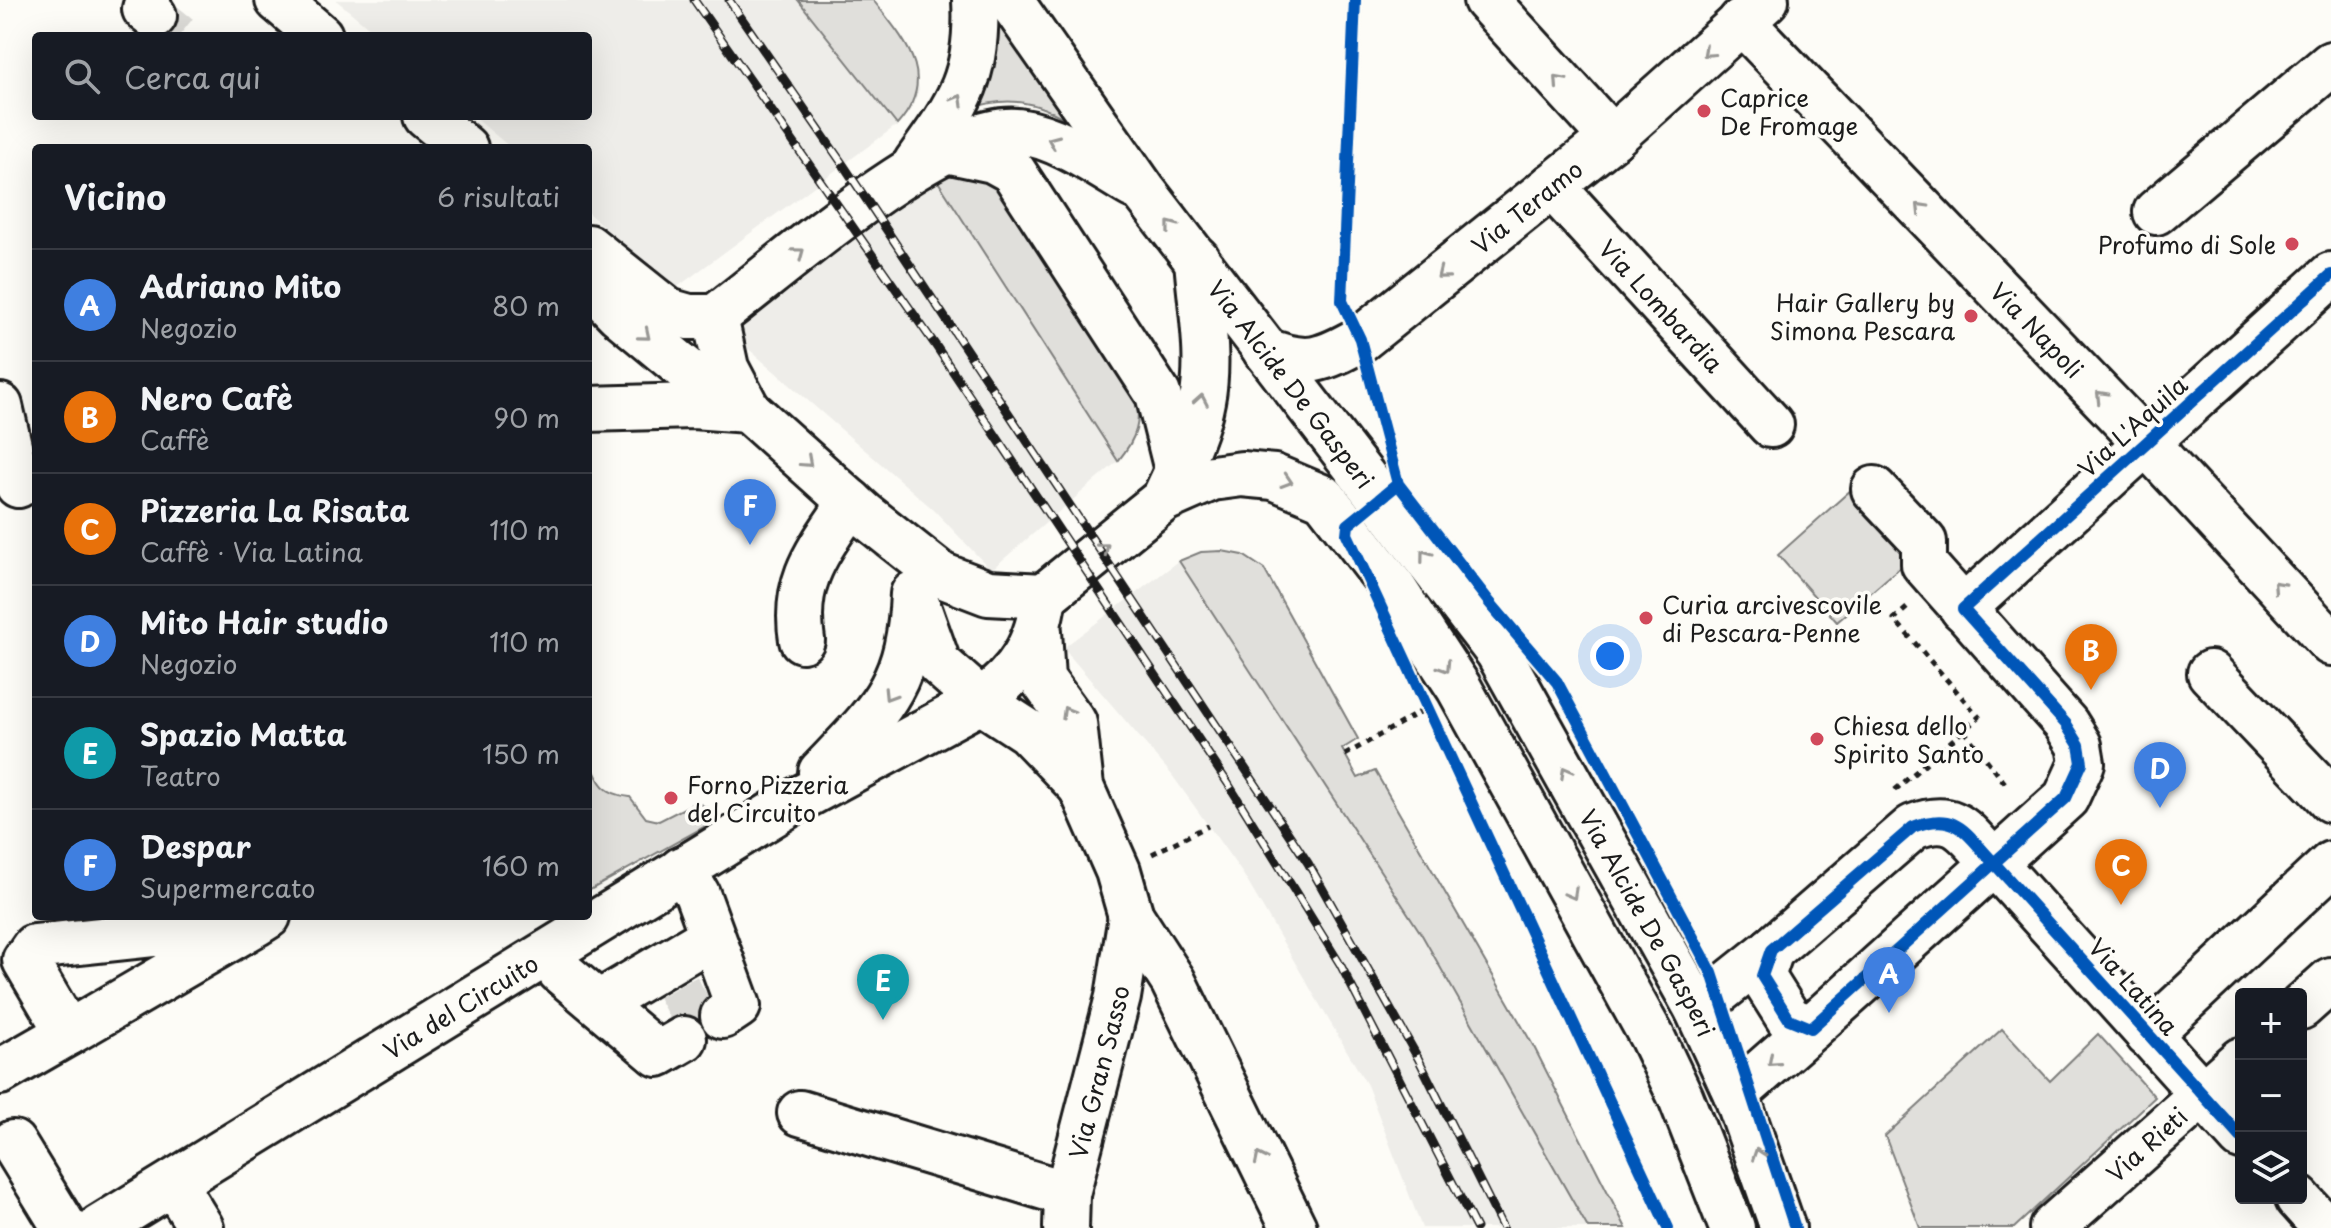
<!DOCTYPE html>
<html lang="it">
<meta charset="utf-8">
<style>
:root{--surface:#171b24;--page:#20242c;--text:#f1f3f6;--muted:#9ea1a6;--line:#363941;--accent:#8c9099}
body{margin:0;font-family:"Playpen Sans",sans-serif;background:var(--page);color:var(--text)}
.controls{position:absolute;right:24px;bottom:24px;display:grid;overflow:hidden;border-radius:8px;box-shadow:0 8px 32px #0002}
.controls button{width:72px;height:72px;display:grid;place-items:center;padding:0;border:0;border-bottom:2px solid var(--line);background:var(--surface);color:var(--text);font:40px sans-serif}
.you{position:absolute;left:1610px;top:656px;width:28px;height:28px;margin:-20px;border:6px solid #fff;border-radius:50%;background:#1a73e8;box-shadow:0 0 0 12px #1a73e833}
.badge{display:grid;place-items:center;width:52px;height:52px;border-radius:50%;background:var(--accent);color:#fff;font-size:26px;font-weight:700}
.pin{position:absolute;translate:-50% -66px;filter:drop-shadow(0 2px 4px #0008)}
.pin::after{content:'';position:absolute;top:42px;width:28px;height:24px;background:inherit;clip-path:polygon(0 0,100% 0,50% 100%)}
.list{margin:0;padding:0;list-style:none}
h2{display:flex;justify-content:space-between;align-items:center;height:104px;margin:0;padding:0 32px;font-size:34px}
h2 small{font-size:26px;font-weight:400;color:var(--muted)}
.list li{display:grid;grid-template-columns:52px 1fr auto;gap:24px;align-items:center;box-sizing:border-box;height:112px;padding:0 32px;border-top:2px solid var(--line)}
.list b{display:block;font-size:30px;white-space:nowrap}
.list p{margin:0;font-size:26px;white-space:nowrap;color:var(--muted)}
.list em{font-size:26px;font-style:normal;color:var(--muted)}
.icon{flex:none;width:44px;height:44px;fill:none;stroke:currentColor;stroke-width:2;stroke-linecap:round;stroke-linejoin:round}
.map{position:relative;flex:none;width:2331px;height:1228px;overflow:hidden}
.search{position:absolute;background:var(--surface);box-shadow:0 8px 32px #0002;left:32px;top:32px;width:560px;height:88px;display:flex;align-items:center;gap:20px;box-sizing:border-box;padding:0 28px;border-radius:8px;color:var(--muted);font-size:30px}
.panel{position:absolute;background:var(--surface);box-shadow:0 8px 32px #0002;left:32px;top:144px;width:560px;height:776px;border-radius:8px}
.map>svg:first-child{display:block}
.built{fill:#eeede9}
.green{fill:#e0dfdb;stroke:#7e7e7c;stroke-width:2}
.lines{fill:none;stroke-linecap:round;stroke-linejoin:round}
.minor-tunnel{stroke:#dbdad6;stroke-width:44;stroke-dasharray:44 22;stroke-linecap:butt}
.minor-casing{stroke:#1c1c1c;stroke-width:50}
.major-casing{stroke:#1c1c1c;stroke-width:50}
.path{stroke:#1c1c1c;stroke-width:5;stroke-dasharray:6 6;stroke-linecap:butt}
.minor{stroke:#fdfcf7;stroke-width:44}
.major{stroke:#fdfcf7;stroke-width:44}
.rail-casing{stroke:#1c1c1c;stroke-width:9}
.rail{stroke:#fdfcf7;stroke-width:6;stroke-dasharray:18;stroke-linecap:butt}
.cycleway-casing{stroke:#fdfcf7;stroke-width:17}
.cycleway{stroke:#0057b8;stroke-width:12}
.oneway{stroke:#989794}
.poi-dot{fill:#d1495b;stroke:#fdfcf7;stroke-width:3}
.labels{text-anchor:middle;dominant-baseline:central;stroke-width:7;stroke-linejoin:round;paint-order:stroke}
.poi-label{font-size:24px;fill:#1c1c1c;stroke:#fdfcf7;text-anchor:start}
.street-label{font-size:24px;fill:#1c1c1c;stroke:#fdfcf7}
</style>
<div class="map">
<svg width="2331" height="1228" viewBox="0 0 2331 1228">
<rect width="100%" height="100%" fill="#fdfcf7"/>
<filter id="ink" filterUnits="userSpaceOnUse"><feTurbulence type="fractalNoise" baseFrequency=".0125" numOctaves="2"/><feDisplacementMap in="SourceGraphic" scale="16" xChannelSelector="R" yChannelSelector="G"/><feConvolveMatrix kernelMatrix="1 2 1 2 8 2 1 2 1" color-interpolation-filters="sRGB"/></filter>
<g filter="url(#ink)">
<path class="built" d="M336 0H873L910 52 919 89 912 109 897 125 676 288 588 213V148H511L473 116H588V36H379Z
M937 180 1139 410 1132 444 1118 461 991 570 934 510 729 332Z
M1222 551 1243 555 1264 569 1358 739 1342 749 1358 778 1375 771 1534 1047 1626 1228H1422L1367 1085 1243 874 1172 775 1063 648 1179 561 1201 552Z"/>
<path class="green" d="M798 0H873C905 41 940 77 897 125Z
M989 0 1087 133C1050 107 1018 92 972 108Z
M954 172 993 175 1134 394C1143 421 1136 439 1118 461L937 180Z
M1852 489 1914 555 1837 622 1778 555Z
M1222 551 1243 555 1264 569 1358 739 1342 749 1358 778 1375 771 1534 1047 1626 1228H1588L1422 935 1179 561 1201 552Z
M588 756C598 781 601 794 630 797L646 818 659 821 696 802 711 810 709 824 588 891Z
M2002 1029 2050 1081 2098 1034 2155 1097 2014 1228H1920L1885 1136Z"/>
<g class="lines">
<path class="minor-tunnel" d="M154 16 179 36
M669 1017 709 995"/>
<g class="minor-casing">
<g id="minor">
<path d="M148 0 145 9 154 16"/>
<path d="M1486 0 1612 138"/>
<path id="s1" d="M1741 21 2146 443 2331 643"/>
<path d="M946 150 993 160 1013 171 1158 394 1177 470"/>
<path id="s2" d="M1552 186 1771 425"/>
<path d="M2156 212 2331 64"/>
<path id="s3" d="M1265 350C1307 368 1323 360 1361 339L1612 138 1766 0"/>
<path d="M0 406 18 485"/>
<path d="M588 409 693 406 748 410"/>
<path d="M1874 489 1924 542V564L2066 724 2079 745 2082 763 2066 798 1811 1028 1789 1019 1762 976 1771 950 1913 827C1957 810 1965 833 1994 863L2241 1137"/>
<path d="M1963 609 2331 275"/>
<path d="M1039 631 1042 679 1074 723 1081 787 1118 871 1131 916 1173 981 1294 1228"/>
<path d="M802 640C792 579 820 549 851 502"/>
<path d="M2210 673 2331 800"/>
<path d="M981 701 1027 731 1081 787"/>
<path d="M682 869 697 894 738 1006 723 1016"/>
<path d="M257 923 34 947 25 960 68 1033 257 923 268 916"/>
<path d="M549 952 560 971 658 1054 684 1039"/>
<path d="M599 1003 711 937"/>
<path d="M2301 1007 2331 980"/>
<path d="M1697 1009 1771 950"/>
<path d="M2148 1035 2331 864"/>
<path d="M0 1072 68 1033"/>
<path d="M1736 1094 1811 1028"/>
<path d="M800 1113 1067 1194"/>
<path d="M13 1143 65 1228"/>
<path d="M174 1184 201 1228"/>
<path d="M2298 1198 2325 1228"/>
<path id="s4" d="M1066 1228 1067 1194 1118 997 1131 916"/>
<path id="s5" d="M2052 1228 2241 1060"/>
</g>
</g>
<g class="major-casing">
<g id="major">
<path d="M278 0 320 36"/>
<path id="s6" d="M1010 0 1145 193 1498 652 1697 1009 1736 1094 1783 1228"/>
<path d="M426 116 465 148"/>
<path d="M916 163C959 103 979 77 975 0"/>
<path d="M588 247 668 311 689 317H715"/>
<path d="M588 282 618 313 700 381 748 410 865 515 941 575 988 593 1044 596"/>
<path d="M715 317C779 270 943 122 1018 131 1060 137 1098 165 1134 186"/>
<path d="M715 317 726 368 748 410"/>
<path d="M1164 499C1178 468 1196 435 1202 401 1211 356 1200 305 1197 259"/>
<path d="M1044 596 1164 499 1212 478 1242 474 1274 477 1324 498 1394 589 1459 688 1652 1037 1681 1098 1732 1228"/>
<path d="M918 607 938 663 981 701"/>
<path d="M821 772C882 708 909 686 913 594"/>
<path id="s7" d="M99 1228 788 805 981 701C1021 672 1037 644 1044 596"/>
</g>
</g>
<path class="path" d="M1964 731 2008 787
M1345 755 1427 708
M1895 790 1979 717 1894 619 1908 607
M1152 854 1208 826"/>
<use href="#minor" class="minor"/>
<use href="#major" class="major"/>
<g class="rail-casing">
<path id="rail" d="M694 0 936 346 1229 785 1340 964 1476 1228
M729 0 844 166 1308 863 1418 1058 1503 1228"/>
</g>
<use href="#rail" class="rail"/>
<g class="cycleway-casing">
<path id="cycleway" d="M1355 0 1342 301 1360 339 1398 484 1490 603 1557 682 1712 973 1795 1228
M1398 484 1348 525 1347 534 1668 1228
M2241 1137 1994 863C1965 833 1957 810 1913 827L1771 950 1762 976 1789 1019 1811 1028 2066 798 2082 763 2079 745 2066 724 1963 609 2331 275"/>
</g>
<use href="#cycleway" class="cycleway"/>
</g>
<defs><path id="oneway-chevron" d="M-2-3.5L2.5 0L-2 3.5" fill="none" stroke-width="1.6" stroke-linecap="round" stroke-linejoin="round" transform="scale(2)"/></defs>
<g class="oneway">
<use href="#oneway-chevron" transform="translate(1708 52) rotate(138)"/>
<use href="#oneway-chevron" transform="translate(1559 81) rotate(-132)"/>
<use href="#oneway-chevron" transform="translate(958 100) rotate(-60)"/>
<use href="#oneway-chevron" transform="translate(1053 141) rotate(-157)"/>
<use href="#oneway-chevron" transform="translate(1921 208) rotate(-134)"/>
<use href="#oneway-chevron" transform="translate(1171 226) rotate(-128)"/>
<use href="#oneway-chevron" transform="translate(799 253) rotate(-37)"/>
<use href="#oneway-chevron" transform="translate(1442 274) rotate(141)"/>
<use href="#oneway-chevron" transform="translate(645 335) rotate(40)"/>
<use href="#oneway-chevron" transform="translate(2101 396) rotate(-134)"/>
<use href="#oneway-chevron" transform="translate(1201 400) rotate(-80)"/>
<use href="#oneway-chevron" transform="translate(807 462) rotate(42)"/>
<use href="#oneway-chevron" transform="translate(1287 481) rotate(18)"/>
<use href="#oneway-chevron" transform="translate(1104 548) rotate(-39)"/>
<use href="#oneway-chevron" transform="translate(1425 555) rotate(-127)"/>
<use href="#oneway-chevron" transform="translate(2278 586) rotate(-133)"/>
<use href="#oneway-chevron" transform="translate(1445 667) rotate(57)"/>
<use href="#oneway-chevron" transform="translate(889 695) rotate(122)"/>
<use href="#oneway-chevron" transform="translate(1067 712) rotate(-120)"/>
<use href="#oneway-chevron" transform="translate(1566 772) rotate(-119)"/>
<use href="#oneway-chevron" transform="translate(1572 894) rotate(61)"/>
<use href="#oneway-chevron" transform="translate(1773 1061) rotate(139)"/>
<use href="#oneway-chevron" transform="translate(1758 1154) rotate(-109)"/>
<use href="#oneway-chevron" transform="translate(1260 1158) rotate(-116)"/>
</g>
</g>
<g class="poi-dot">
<circle cx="1704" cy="111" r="8"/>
<circle cx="2292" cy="244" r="8"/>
<circle cx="1971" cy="316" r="8"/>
<circle cx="1646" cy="618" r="8"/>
<circle cx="1817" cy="739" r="8"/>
<circle cx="671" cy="798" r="8"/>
</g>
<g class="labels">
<g class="poi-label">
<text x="1720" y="97">Caprice<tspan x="1720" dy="28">De Fromage</tspan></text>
<text x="2276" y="244" text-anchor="end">Profumo di Sole</text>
<text x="1955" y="302" text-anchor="end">Hair Gallery by<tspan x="1955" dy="28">Simona Pescara</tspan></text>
<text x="1662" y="604">Curia arcivescovile<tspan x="1662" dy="28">di Pescara-Penne</tspan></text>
<text x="1833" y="725">Chiesa dello<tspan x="1833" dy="28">Spirito Santo</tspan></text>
<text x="687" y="784">Forno Pizzeria<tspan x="687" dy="28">del Circuito</tspan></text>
</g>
<g class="street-label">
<text stroke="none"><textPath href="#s3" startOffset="314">Via Teramo</textPath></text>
<text stroke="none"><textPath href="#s2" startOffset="162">Via Lombardia</textPath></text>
<text stroke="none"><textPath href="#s1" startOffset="428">Via Napoli</textPath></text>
<text stroke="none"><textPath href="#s6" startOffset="476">Via Alcide De Gasperi</textPath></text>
<text transform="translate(2132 426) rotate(-42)">Via L'Aquila</text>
<text stroke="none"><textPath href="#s6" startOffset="1124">Via Alcide De Gasperi</textPath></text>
<text transform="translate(2134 986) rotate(48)">Via Latina</text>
<text stroke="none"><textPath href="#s7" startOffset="424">Via del Circuito</textPath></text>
<text stroke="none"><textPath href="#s4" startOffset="160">Via Gran Sasso</textPath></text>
<text stroke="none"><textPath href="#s5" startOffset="126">Via Rieti</textPath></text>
</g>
</g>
</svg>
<div class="controls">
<button>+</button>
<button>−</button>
<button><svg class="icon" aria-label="layers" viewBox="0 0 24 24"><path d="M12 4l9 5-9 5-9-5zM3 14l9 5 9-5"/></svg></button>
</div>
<div class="you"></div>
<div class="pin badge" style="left:1889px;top:1013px;background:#3f7fe0">A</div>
<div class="pin badge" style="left:2091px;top:690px;background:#e8710a">B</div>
<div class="pin badge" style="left:2121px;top:905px;background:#e8710a">C</div>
<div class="pin badge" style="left:2160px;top:808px;background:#3f7fe0">D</div>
<div class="pin badge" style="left:883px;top:1020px;background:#0f9aa8">E</div>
<div class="pin badge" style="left:750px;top:545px;background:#3f7fe0">F</div>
<div class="search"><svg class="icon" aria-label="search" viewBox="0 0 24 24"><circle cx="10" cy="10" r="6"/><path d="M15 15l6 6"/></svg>Cerca qui</div>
<section class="panel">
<h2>Vicino<small>6 risultati</small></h2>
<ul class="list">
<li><span class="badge" style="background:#3f7fe0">A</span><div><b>Adriano Mito</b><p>Negozio</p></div><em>80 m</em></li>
<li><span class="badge" style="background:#e8710a">B</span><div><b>Nero Cafè</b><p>Caffè</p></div><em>90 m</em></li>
<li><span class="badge" style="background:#e8710a">C</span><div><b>Pizzeria La Risata</b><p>Caffè · Via Latina</p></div><em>110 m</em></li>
<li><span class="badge" style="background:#3f7fe0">D</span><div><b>Mito Hair studio</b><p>Negozio</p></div><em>110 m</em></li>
<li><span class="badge" style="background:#0f9aa8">E</span><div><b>Spazio Matta</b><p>Teatro</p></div><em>150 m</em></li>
<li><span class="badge" style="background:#3f7fe0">F</span><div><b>Despar</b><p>Supermercato</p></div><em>160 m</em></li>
</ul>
</section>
</div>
